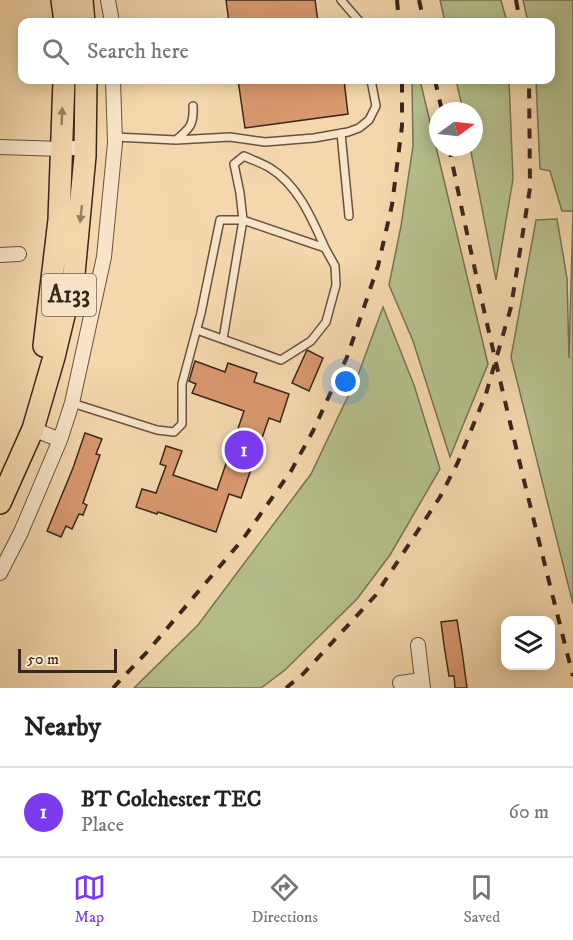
<!DOCTYPE html>
<style>
:root{--surface:#fff;--page:#f6f6f6;--text:#222;--muted:#767676;--line:#e0e0e0;--accent:#7c3aed}
body{margin:0;font-family:"IM FELL DW Pica",serif;background:var(--page);color:var(--text)}
.controls{position:absolute;right:18px;bottom:18px;display:grid;overflow:hidden;border-radius:12px;box-shadow:0 3px 15px #0003}
.controls button{width:54px;height:54px;display:grid;place-items:center;padding:0;border:0;border-bottom:2px solid var(--line);background:var(--surface);color:var(--text);font:30px sans-serif}
.compass{position:absolute;left:429px;top:102px;width:54px;height:54px;border-radius:50%;background:var(--surface);box-shadow:0 3px 15px #0003;rotate:75deg}
.scale{position:absolute;left:18px;bottom:15px;width:99px;box-sizing:border-box;padding-left:6px;border:3px solid #3a271c;border-top:0;font-size:16px;line-height:21px;white-space:nowrap;color:#3a271c;-webkit-text-stroke:4px #f8e5c9;paint-order:stroke}
.you{position:absolute;left:346px;top:382px;width:21px;height:21px;margin:-15px;border:4px solid #fff;border-radius:50%;background:#1a73e8;box-shadow:0 0 0 9px #1a73e833}
.badge{display:grid;place-items:center;width:39px;height:39px;border-radius:50%;background:var(--accent);color:#fff;font-size:20px;font-weight:700}
.pin{position:absolute;translate:-50% -50%;border:3px solid #fff;box-shadow:0 2px 6px #0006}
.list{margin:0;padding:0;list-style:none}
h2{display:flex;justify-content:space-between;align-items:center;height:78px;margin:0;padding:0 24px;font-size:26px}
h2 small{font-size:20px;font-weight:400;color:var(--muted)}
.list li{display:grid;grid-template-columns:39px 1fr auto;gap:18px;align-items:center;box-sizing:border-box;height:90px;padding:0 24px;border-top:2px solid var(--line)}
.list b{display:block;font-size:22px;white-space:nowrap}
.list p{margin:0;font-size:20px;white-space:nowrap;color:var(--muted)}
.list em{font-size:20px;font-style:normal;color:var(--muted)}
.icon{flex:none;width:33px;height:33px;fill:none;stroke:currentColor;stroke-width:2;stroke-linecap:round;stroke-linejoin:round}
.map{position:relative;flex:none;width:573px;height:688px;overflow:hidden}
.search{position:absolute;background:var(--surface);box-shadow:0 3px 15px #0003;left:18px;right:18px;top:18px;height:66px;display:flex;align-items:center;gap:15px;box-sizing:border-box;padding:0 21px;border-radius:12px;color:var(--muted);font-size:22px}
.sheet{height:168px;background:var(--surface)}
nav{display:flex;justify-content:space-around;align-items:center;box-sizing:border-box;height:84px;border-top:2px solid var(--line);background:var(--surface);font-size:16px;color:var(--muted)}
nav a{display:grid;justify-items:center;gap:3px}
nav .on{color:var(--accent)}
.map>svg:first-child{display:block}
.green{fill:#b6bf8d;stroke:#787354;stroke-width:1.5}
.building{fill:#d9986d;stroke:#3a271c;stroke-width:1.5}
.lines{fill:none;stroke-linecap:round;stroke-linejoin:round}
.service-casing{stroke:#685340;stroke-width:10}
.minor-casing{stroke:#685340;stroke-width:16}
.primary-casing{stroke:#3a271c;stroke-width:24}
.service{stroke:#f8e5c9;stroke-width:7}
.minor{stroke:#f8e5c9;stroke-width:14}
.primary{stroke:#f4d7ac;stroke-width:21}
.rail{stroke:#3a271c;stroke-width:4;stroke-dasharray:10 10;stroke-linecap:butt}
.oneway{fill:#977f64}
.labels{text-anchor:middle;dominant-baseline:central;stroke-width:4.5;stroke-linejoin:round;paint-order:stroke}
.shield{fill:#f8e5c9;stroke:#736050;stroke-width:1.5}
.shield-label{font-size:24px;font-weight:bold;fill:#3a271c}
</style>
<div class="map">
<svg width="573" height="688" viewBox="0 0 573 688">
<rect width="100%" height="100%" fill="#f4d7ac"/>
<filter id="stains"><feTurbulence type="fractalNoise" baseFrequency=".00333" numOctaves="4"/><feColorMatrix values="0 0 0 0 .2 0 0 0 0 .09 0 0 0 0 .02 0 0 0 .5 -.17"/></filter>
<radialGradient id="worn" r=".72"><stop offset=".6" stop-color="#630" stop-opacity="0"/><stop offset="1" stop-color="#630" stop-opacity=".3"/></radialGradient>
<path class="green" d="M440 0H501L507 22H445Z
M523 0H573V604L511 357 536 220 557 219 567 278 569 358 573 211H562L550 171 540 169 536 80H550V22H528Z
M412 80H420L488 364 450 457 413 341 389 285 401 226 413 146Z
M456 80H509L513 179 496 280 470 147H474V111H463Z
M383 307 414 385 440 469 390 555 357 599 285 670 261 688H134L198 625 311 474 358 375Z"/>
<path class="building" d="M226 0H315L318 22H229Z
M238 80H344L348 114 245 128Z
M307 350 323 358 309 391 292 383Z
M195 361 225 372 228 363 257 373 254 382 289 394 280 422 269 418 241 498 229 494 216 532 158 512 157 514 136 507 142 489 156 493 166 466 160 464 166 446 182 451 173 475 217 490 244 411 192 393 196 384 189 381Z
M85 433 102 439 96 454 100 455 83 503 87 505 83 515 79 514 72 529 66 526 61 537 47 531 73 468Z
M457 620 462 651 467 688H455L454 676H449L444 645 441 622Z"/>
<g class="lines">
<g class="service-casing">
<path id="service" d="M341 0 360 22
M341 133 349 216
M115 137 176 140 230 137 265 142 314 138 348 132 359 128 369 120 376 106 371 80
M176 140C190 128 194 125 193 106
M223 339 243 220 240 193 234 164 244 156C252 160 262 163 270 168 298 185 312 219 325 248
M72 403 157 430 174 432 182 424V384L201 313 220 220H243L325 248 335 266 336 285 326 322 311 341 281 360 197 330"/>
</g>
<g class="minor-casing">
<path id="minor" d="M108 0 112 22
M0 147 62 149 86 147
M0 255 19 254
M33 429 60 440
M0 573 21 532 60 440 72 403 104 257 115 143 113 80
M418 645 423 688
M400 683 422 680"/>
</g>
<g class="primary-casing">
<path id="primary" d="M62 0 65 22
M82 0 84 22
M44 346 59 220 64 80
M0 503 33 429 54 357 74 274 85 156 86 80"/>
</g>
<use href="#service" class="service"/>
<use href="#minor" class="minor"/>
<use href="#primary" class="primary"/>
<path class="rail" d="M397 0 399 22
M419 0 424 22
M516 0 520 22
M435 80 442 111
M449 147C485 325 528 500 573 676
M113 688 147 652 243 539 291 471 313 431 347 357 378 266 392 205 402 126V80
M286 688 303 674 375 596 440 497 458 462 486 394 511 307 530 188 529 80"/>
</g>
<defs><path id="oneway-solid" d="M-6-.8H1V-3.2L6.5 0L1 3.2V.8H-6Z" transform="scale(1.5)"/></defs>
<g class="oneway">
<use href="#oneway-solid" transform="translate(62 116) rotate(-88)"/>
<use href="#oneway-solid" transform="translate(81 214) rotate(96)"/>
</g>
<g class="labels">
<rect class="shield" x="42" y="274" width="54" height="42" rx="4.5"/>
<g class="shield-label">
<text x="69" y="295">A133</text>
</g>
</g>
<rect width="100%" height="100%" filter="url(#stains)"/>
<rect width="100%" height="100%" fill="url(#worn)"/>
</svg>
<div class="controls">
<button><svg class="icon" aria-label="layers" viewBox="0 0 24 24"><path d="M12 4l9 5-9 5-9-5zM3 14l9 5 9-5"/></svg></button>
</div>
<svg class="compass" viewBox="-18 -18 36 36"><path d="M0-13l5 13h-10z" fill="#e53935"/><path d="M0 13l5-13h-10z" fill="#767676"/></svg>
<div class="scale">50 m</div>
<div class="you"></div>
<div class="pin badge" style="left:244px;top:450px">1</div>
<div class="search"><svg class="icon" aria-label="search" viewBox="0 0 24 24"><circle cx="10" cy="10" r="6"/><path d="M15 15l6 6"/></svg>Search here</div>
</div>
<section class="sheet">
<h2>Nearby<small></small></h2>
<ul class="list">
<li><span class="badge">1</span><div><b>BT Colchester TEC</b><p>Place</p></div><em>60 m</em></li>
</ul>
</section>
<nav>
<a class="on"><svg class="icon" aria-label="map" viewBox="0 0 24 24"><path d="M3 6l6-2 6 2 6-2v14l-6 2-6-2-6 2zM9 4v14M15 6v14"/></svg>Map</a>
<a><svg class="icon" aria-label="directions" viewBox="0 0 24 24"><path d="M12 3l9 9-9 9-9-9zM9 14v-3h6M13 9l2 2-2 2"/></svg>Directions</a>
<a><svg class="icon" aria-label="saved" viewBox="0 0 24 24"><path d="M7 4h10v16l-5-4-5 4z"/></svg>Saved</a>
</nav>
